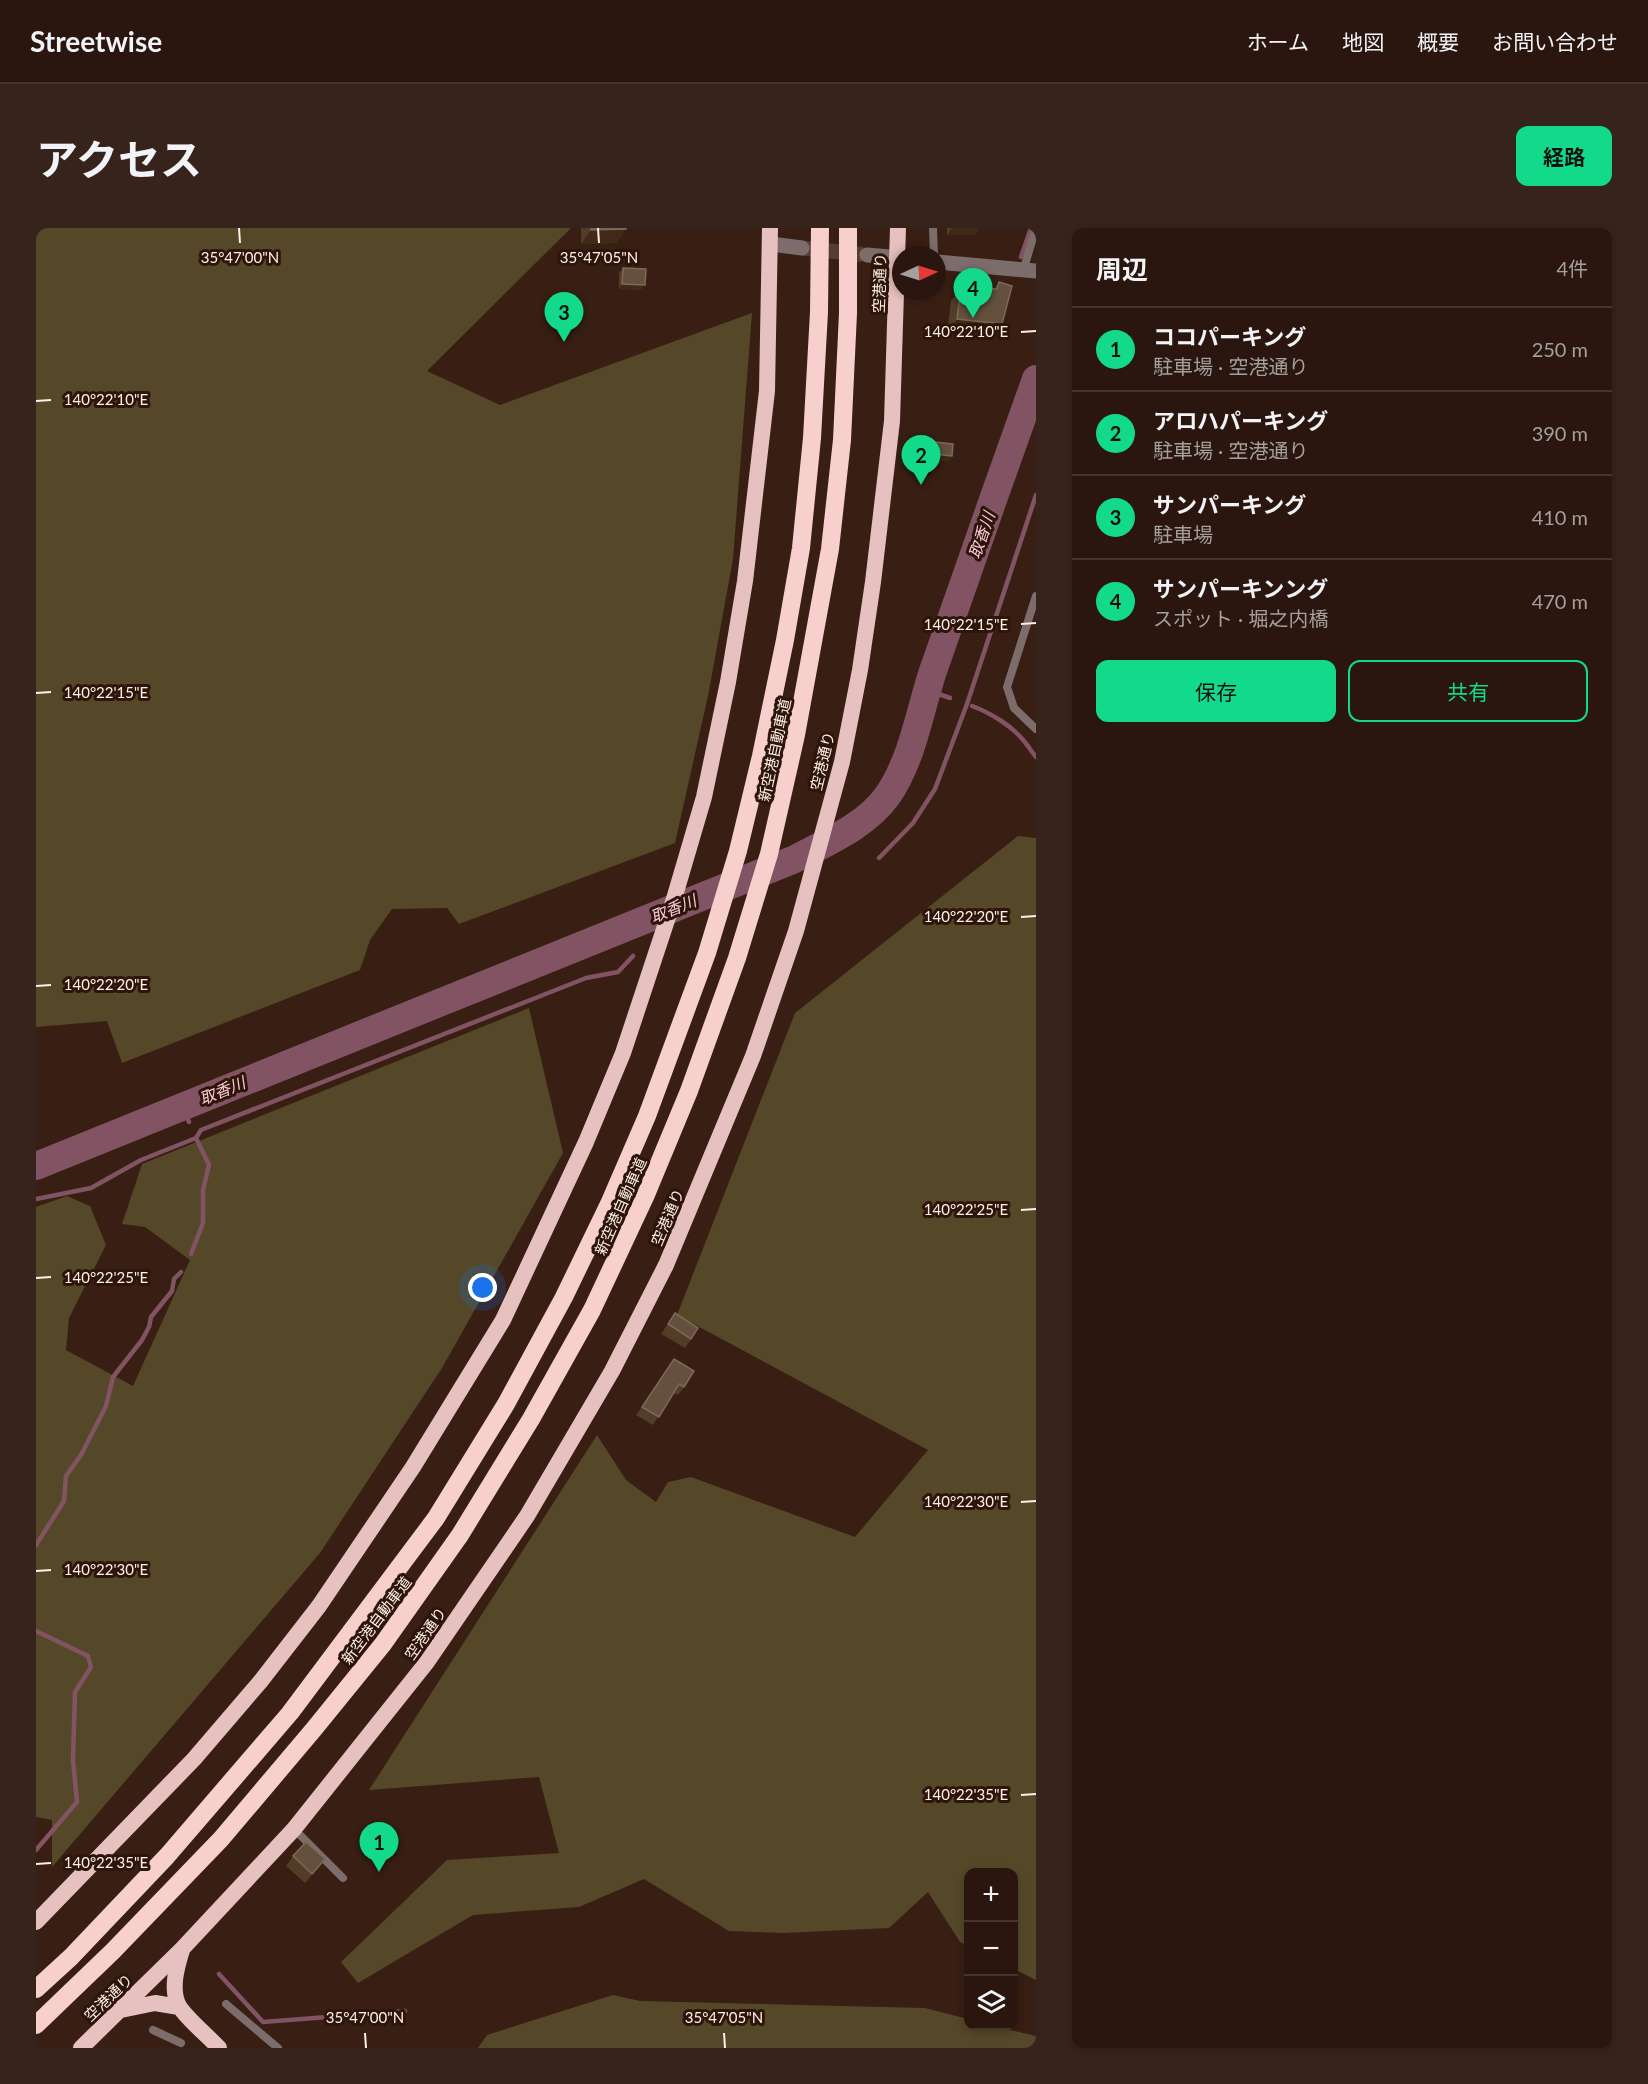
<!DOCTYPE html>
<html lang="ja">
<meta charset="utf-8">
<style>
:root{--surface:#2a160e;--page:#36231c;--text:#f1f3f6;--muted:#a59f9e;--line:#46352e;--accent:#13d98a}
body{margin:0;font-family:Lato,"Noto Sans JP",sans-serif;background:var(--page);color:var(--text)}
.controls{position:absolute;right:18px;bottom:18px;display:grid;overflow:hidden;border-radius:12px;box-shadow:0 3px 9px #0003}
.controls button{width:54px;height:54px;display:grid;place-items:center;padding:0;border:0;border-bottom:2px solid var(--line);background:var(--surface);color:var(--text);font:30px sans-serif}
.compass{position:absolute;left:856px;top:18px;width:54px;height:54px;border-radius:50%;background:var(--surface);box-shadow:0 3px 9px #0003;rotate:86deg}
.you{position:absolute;left:447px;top:1060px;width:21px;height:21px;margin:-15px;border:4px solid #fff;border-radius:50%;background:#1a73e8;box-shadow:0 0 0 9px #1a73e833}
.badge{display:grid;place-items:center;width:39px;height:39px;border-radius:50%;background:var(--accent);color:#111;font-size:20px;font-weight:700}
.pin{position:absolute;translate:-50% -50px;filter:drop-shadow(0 2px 3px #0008)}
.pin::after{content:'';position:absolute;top:32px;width:21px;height:18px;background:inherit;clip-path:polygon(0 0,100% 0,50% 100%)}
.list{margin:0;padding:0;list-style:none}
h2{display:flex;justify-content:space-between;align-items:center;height:78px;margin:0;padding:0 24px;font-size:26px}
h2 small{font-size:20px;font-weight:400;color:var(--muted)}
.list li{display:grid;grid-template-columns:39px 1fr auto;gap:18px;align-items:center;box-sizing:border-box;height:84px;padding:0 24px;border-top:2px solid var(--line)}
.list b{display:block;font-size:22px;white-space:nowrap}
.list p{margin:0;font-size:20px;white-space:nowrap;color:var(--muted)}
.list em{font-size:20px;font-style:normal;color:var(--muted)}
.actions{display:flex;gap:12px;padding:18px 24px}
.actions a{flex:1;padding:14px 0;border:2px solid var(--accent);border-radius:12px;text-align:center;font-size:21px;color:var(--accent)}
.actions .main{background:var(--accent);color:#111}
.icon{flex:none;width:33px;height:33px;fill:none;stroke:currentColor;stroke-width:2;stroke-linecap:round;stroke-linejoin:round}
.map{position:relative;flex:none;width:1000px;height:1820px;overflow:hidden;border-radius:12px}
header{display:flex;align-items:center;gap:36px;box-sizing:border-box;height:84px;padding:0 30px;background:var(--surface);border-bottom:2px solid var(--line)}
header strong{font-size:28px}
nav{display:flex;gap:33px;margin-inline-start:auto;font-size:21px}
.intro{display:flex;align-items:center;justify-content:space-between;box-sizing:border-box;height:144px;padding:0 36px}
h1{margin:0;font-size:42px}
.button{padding:15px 27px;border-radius:12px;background:var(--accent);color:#111;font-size:21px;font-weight:700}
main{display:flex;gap:36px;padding:0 36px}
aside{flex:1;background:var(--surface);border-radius:12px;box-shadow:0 3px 9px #0003}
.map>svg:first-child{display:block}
.green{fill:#544828}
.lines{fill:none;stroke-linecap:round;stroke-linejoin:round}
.stream{stroke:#825362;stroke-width:4.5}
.river{stroke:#825362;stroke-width:28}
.tertiary-tunnel{stroke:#563d33;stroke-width:15;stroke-dasharray:15 8;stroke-linecap:butt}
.service{stroke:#7c6c6b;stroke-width:8}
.tertiary{stroke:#7c6c6b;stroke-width:15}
.trunk{stroke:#e6c1bf;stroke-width:16}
.motorway{stroke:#f7cfcd;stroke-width:18}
.wall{fill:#523d28}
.shaded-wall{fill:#402917}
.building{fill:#64503d;stroke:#7c6958;stroke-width:1.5}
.ticks{fill:none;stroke:#feefe9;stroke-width:2}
.labels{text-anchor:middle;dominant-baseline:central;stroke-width:6;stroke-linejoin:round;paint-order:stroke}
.street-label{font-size:15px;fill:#feefe9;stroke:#2e1509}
.water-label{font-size:16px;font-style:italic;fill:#fbcbd9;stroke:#2e1509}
.ticks-label{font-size:15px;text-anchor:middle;fill:#feefe9;stroke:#2e1509;stroke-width:6;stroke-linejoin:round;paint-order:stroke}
</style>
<header>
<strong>Streetwise</strong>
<nav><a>ホーム</a><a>地図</a><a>概要</a><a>お問い合わせ</a></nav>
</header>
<div class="intro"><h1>アクセス</h1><a class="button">経路</a></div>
<main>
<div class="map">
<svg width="1000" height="1820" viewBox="0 0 1000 1820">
<rect width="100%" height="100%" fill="#381e13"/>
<path class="green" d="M0 0H535L391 143 464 177 716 85 697 331 672 468 639 615 423 696 411 680 356 681 334 712 324 742 86 835 71 793 0 799Z
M982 608 1000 610V1752L978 1741V1644H933L932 1718 924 1714 892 1664 853 1700 747 1705 693 1703 608 1651 543 1679 437 1687 322 1755 305 1734 411 1632 523 1625 503 1549 333 1562 561 1207 590 1252 620 1274 632 1254 655 1249 819 1309 892 1222 641 1087 759 785Z
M493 780 527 925 406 1140 284 1325 16 1639V1592L0 1589V979L31 968 54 978 70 1017 33 1090 30 1122 97 1158 154 1032 109 999 86 996 106 936Z
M577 1767 604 1773 889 1780 932 1791 933 1798H957L1000 1808V1820H442L451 1807Z"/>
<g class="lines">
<path class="stream" d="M985 29 995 0
M891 462 914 470
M936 478C955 485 976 498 988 513 992 518 996 524 1000 529
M843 630 877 595 899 561 931 476 1000 267
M146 879 153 894
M0 971 55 960 105 932 160 910 165 902 550 750 582 744 597 728
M155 1026 167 995V962L173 937 160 910
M0 1317 28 1273 30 1248 45 1227 70 1178 77 1149 106 1112 113 1099 115 1089 136 1063 138 1051 145 1044
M0 1403 52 1428 55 1439 39 1464 37 1532 41 1574 0 1622
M183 1746 227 1794 369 1783"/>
<path class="river" d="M0 938 759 631C791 614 830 598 852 567 877 530 883 485 897 443 931 346 965 248 1000 151"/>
<path class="tertiary-tunnel" d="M766 20 831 27"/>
<path class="service" d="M897 0 898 27
M987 43 1000 0
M1000 368 971 459 978 480 1000 501
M258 1601 307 1650
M190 1776 242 1820
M117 1802 145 1815"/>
<path class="tertiary" d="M735 16 766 20
M831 27 865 30
M901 34 1000 43"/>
<path class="trunk" d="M0 1694 158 1531 224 1454 283 1378 377 1239 467 1092 550 914 587 825 638 671 668 569 692 454 709 353 731 163 734 0
M146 1722C141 1738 134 1762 143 1778 150 1790 173 1809 183 1820
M85 1782 119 1775 143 1779
M45 1820 146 1721 258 1601 391 1434 491 1288 576 1143 630 1037 717 828 760 703 806 534 824 442 837 354 856 193 862 0"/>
<path class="motorway" d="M0 1761 35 1729 131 1628 254 1485 400 1290 470 1176 528 1069 573 976 611 888 671 725 702 623 725 528 749 412 765 320 776 210 783 84 784 0
M0 1797 77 1723 185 1611 278 1501 347 1416 424 1307 495 1191 556 1082 609 969 653 863 701 730 733 626 760 507 794 321 806 212 812 85V0"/>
</g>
<path class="wall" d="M545 0H590V1L580 15 545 16Z
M911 0H943L939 7H911Z
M587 40 606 62 583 61V45Z
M963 54 966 96 956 110 911 105 915 73 925 59 958 61Z
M899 214 916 228 912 233 895 231 896 219Z
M639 1085 655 1111 649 1120 625 1106Z
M638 1131 648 1159 642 1167 637 1165 617 1197 600 1187Z
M257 1628 289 1631 282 1641 269 1655 250 1638Z"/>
<path class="shaded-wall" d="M916 0H943L939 7H911Z
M590 1 580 15 545 16 555 2Z
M586 56 609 57 606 62 583 61Z
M921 91 966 96 956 110 911 105Z
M898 226 916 228 912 233 895 231Z
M289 1631 282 1641 269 1655 276 1646Z"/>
<path class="building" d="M555 0H590V1L555 2Z
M587 40 610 41 609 57 586 56Z
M963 54 976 58 966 96 921 91 925 59 961 61Z
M899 214 917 216 916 228 898 226Z
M639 1085 662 1100 655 1111 632 1096Z
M638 1131 658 1143 648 1159 643 1156 623 1189 606 1179Z
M270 1614 289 1631 276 1646 257 1628Z"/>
<path class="ticks" d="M203 0 204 15M562 0 563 15M985 104 1000 103M0 173 15 172M985 396 1000 395M0 465 15 464M985 689 1000 688M0 758 15 757M985 982 1000 981M0 1050 15 1049M985 1274 1000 1273M0 1343 15 1342M985 1567 1000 1566M0 1636 15 1635M329 1805 330 1820M688 1805 689 1820"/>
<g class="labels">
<g class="street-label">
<text transform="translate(843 55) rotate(-88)">空港通り</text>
<text transform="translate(738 522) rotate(-78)">新空港自動車道</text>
<text transform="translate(786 533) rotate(-77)">空港通り</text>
<text transform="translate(584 978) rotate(-66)">新空港自動車道</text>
<text transform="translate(631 989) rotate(-67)">空港通り</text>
<text transform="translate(340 1392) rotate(-53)">新空港自動車道</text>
<text transform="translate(389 1405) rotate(-55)">空港通り</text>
<text transform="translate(72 1769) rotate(-44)">空港通り</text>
</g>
<g class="water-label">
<text transform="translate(945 307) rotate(-71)">取香川</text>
<text transform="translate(637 680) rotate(-22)">取香川</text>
<text transform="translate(186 862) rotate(-22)">取香川</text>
</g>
</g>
<g class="ticks-label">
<text x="204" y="35">35°47'00"N</text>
<text x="563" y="35">35°47'05"N</text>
<text x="930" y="109">140°22'10"E</text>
<text x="70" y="177">140°22'10"E</text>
<text x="930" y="402">140°22'15"E</text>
<text x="70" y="470">140°22'15"E</text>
<text x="930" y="694">140°22'20"E</text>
<text x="70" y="762">140°22'20"E</text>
<text x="930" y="987">140°22'25"E</text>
<text x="70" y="1055">140°22'25"E</text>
<text x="930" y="1279">140°22'30"E</text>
<text x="70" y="1347">140°22'30"E</text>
<text x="930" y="1572">140°22'35"E</text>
<text x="70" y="1640">140°22'35"E</text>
<text x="329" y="1795">35°47'00"N</text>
<text x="688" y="1795">35°47'05"N</text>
</g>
</svg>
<div class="controls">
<button>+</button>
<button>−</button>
<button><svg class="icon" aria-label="layers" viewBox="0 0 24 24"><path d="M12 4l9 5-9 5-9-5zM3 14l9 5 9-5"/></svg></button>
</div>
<svg class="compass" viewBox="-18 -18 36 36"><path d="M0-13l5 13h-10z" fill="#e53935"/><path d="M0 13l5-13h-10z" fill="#a59f9e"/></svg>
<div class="you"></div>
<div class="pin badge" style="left:343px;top:1644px">1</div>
<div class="pin badge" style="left:885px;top:257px">2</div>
<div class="pin badge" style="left:528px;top:114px">3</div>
<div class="pin badge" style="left:937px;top:90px">4</div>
</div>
<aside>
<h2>周辺<small>4件</small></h2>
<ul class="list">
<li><span class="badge">1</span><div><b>ココパーキング</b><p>駐車場 · 空港通り</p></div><em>250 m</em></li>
<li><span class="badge">2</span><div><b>アロハパーキング</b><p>駐車場 · 空港通り</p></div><em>390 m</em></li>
<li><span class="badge">3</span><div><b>サンパーキング</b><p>駐車場</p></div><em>410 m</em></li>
<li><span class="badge">4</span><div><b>サンパーキンング</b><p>スポット · 堀之内橋</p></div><em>470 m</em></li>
</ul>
<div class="actions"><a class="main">保存</a><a>共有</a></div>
</aside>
</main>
